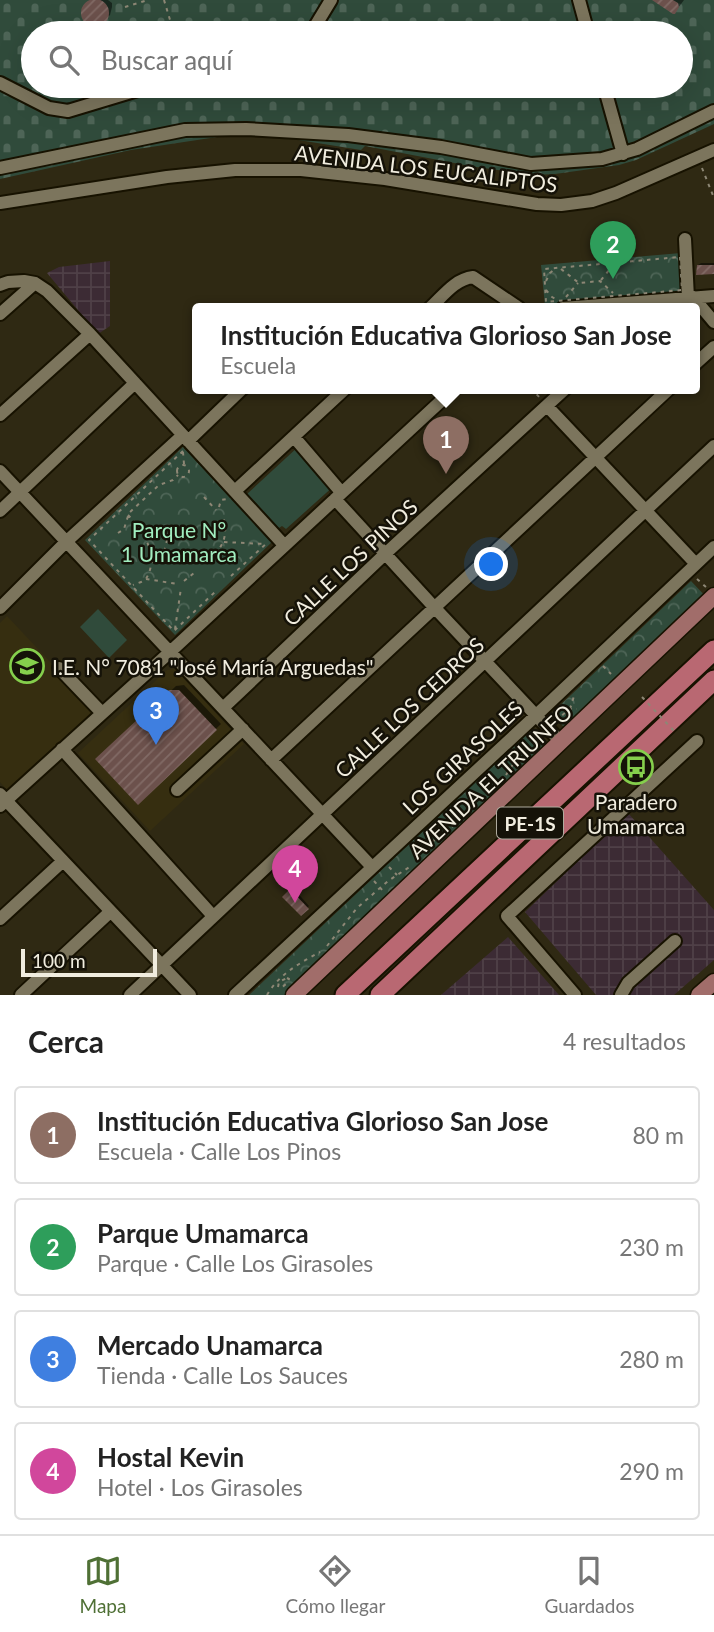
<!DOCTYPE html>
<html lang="es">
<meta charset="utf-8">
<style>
:root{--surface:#fff;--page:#f2f2f2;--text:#222;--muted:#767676;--line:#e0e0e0;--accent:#4f7035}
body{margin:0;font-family:Lato,sans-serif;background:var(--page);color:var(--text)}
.scale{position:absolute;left:21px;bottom:18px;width:136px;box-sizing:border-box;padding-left:7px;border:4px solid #f1eddf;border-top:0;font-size:19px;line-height:24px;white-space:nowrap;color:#f1eddf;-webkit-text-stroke:5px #151208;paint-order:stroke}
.you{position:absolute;left:492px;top:565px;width:24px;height:24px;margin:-18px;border:5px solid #fff;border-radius:50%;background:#1a73e8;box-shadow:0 0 0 10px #1a73e833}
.badge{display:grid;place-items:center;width:46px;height:46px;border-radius:50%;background:var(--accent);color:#fff;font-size:23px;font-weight:700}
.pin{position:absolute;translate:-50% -58px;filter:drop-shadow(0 2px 4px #0008)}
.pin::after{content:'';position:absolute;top:37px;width:24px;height:21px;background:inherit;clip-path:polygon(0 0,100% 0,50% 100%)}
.popup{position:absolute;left:192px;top:303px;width:508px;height:91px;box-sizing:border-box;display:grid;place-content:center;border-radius:7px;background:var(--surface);filter:drop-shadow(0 2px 5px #0005);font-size:23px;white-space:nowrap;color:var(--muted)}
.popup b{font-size:26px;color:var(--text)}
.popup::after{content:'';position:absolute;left:50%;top:100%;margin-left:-14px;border:14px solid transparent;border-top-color:var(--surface)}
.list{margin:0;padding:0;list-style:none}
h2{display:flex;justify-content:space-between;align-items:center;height:91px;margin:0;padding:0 28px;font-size:30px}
h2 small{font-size:23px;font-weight:400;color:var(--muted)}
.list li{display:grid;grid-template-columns:46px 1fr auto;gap:21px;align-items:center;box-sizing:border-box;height:98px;margin:0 14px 14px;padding:0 14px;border:2px solid var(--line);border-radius:7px}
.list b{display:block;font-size:26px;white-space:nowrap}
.list p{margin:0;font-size:23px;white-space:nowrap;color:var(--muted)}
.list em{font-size:23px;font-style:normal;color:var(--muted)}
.icon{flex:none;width:38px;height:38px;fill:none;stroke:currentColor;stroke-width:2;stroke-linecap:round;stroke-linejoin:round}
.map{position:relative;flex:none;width:714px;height:995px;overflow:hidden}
.search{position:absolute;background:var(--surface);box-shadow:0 7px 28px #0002;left:21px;right:21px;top:21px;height:77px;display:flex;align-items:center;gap:18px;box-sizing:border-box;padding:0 24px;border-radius:38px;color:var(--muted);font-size:26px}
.sheet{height:539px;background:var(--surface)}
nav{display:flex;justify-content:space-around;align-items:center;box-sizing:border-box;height:98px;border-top:2px solid var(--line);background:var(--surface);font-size:19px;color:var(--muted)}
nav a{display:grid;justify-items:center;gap:4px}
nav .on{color:var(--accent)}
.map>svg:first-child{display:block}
.built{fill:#362e10}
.industrial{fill:url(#industrial-grid)}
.grass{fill:#304b3b}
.cemetery{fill:url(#cemetery-stones);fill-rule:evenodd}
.park{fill:url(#park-crowns)}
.shadow{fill:#0007}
.building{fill:url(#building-hatch)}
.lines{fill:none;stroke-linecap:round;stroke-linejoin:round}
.minor-casing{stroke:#171200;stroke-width:16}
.major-casing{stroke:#171200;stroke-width:19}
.highway-casing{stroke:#171200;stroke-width:23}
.path{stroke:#8d8775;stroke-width:2;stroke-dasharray:3.5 5;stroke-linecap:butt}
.minor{stroke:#7c755d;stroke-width:12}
.major{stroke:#a16d6a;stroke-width:16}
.highway{stroke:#b96872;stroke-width:19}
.path-bridge{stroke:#8d8775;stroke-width:2;stroke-dasharray:3.5 5;stroke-linecap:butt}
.labels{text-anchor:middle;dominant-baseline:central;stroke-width:5;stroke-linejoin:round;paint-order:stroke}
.shield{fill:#151208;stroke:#afab9e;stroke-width:2}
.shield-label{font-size:19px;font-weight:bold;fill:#f1eddf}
.street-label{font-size:21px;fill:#f1eddf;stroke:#151208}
.park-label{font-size:21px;fill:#a1edbf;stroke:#151208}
.poi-label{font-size:21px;fill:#f1eddf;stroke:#151208;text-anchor:start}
</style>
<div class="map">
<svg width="714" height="995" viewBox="0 0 714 995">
<defs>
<pattern id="industrial-grid" width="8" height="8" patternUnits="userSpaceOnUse" patternTransform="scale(1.75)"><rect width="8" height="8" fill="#3c2b34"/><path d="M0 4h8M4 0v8" fill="none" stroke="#4f4047"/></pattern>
<pattern id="cemetery-stones" width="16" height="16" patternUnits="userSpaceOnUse" patternTransform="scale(1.75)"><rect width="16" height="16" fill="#304b3b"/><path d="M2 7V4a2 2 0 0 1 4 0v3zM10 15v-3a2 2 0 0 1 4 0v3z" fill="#4e6557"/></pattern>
<pattern id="park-crowns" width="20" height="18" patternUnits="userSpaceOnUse" patternTransform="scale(1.75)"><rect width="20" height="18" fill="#304b3b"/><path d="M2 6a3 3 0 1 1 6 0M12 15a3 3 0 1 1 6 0" fill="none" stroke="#4e6557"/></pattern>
<pattern id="building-hatch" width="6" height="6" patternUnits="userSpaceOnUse" patternTransform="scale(1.75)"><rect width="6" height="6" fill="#6c514c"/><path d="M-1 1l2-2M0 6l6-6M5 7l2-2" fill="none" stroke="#816a65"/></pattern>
</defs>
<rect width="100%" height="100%" fill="#2f2913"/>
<path class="built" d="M7 616 95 710 9 792 0 782V623Z
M175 669 244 744 150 831 78 753 167 670Z"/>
<path class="industrial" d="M110 261V326L98 334 47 273 59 267Z
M628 813 714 910V960L674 995H596L525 912Z
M508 937 559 995H441Z"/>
<path class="grass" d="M299 446 335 485 286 529 282 526 279 528 247 494Z
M98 609 127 640 109 658 80 627Z"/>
<path class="cemetery" d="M0 0H714V124L636 160 619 165 555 174 534 175 470 166 365 146 361 150 286 138 243 135 217 137 131 150 0 179ZM33 33H681V86H33Z"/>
<path class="park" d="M681 253 685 293 545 306 541 265Z
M183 447 272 542 175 635 85 540Z
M691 581 708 599 567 731 552 713Z
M532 728 551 748 287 995H249Z"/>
<path class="shadow" d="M90 0H108L112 3V7L110 15 99 25H91L87 23 83 16 84 8Z
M656 0H684L675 12Z
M701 263H714V272L698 265Z
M184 685 221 724 138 802 98 760 176 686Z
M294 889 309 906 301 914 285 897Z"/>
<path class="building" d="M81 13a14 14 0 1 1 28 0a14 14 0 1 1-28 0Z
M652 0H673L678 3 679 7 675 14H673Z
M697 265H714V274L696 275Z
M169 690H179L217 730 138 805 95 759Z
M290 889 309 909 301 916 282 897Z"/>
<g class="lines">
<g class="minor-casing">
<path id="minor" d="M579 0 588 33
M311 33 331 0
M0 83 49 108 68 111 151 86
M604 86 623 154
M0 168 185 130 246 129 348 135 441 147 531 164 602 159 637 149 714 111
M0 203 167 177 235 170H301L385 179 537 204 561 205 592 201 616 193 714 150
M685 239 688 298
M0 285 8 282 24 281 35 283 47 291 90 334 284 545
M693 297 714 322
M430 308C443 296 455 279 473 277L519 308
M563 308 714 296
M0 314 35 283
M694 365 714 347
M547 406 696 564
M0 415 90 334
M294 437 341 492
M188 441 243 388
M0 471 372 867
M235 491 346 388
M335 499 434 607 561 742
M0 511 135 383
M0 608 67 541 183 435
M59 668 102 713
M223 708 385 554 566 388
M62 749 213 916
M271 760 670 388
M177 790 243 729
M0 794 190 995
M0 806 170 652 455 388
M0 919 63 861
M21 995 110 912
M130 995 714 446
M235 995 529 722 714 547
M575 995 507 916 697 741
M621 995 628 983 675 941"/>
</g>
<g class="major-casing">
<path id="major" d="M294 995 714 596
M699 995 714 982"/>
</g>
<g class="highway-casing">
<path id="highway" d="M345 995 714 650
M380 995 714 680"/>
</g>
<path class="path" d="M164 0 174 33
M125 7 148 0
M702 168 714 198
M680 257 682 290 546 302 544 269Z
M561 269 579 283 600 281 613 293
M601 280 615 263
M546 281 550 273 555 269
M546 290 552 297 557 300
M566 297 578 283
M531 388 540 398
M183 451 89 540 174 631 216 591
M183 452 184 464
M177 471a6 6 0 1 1 12 0a6 6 0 1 1-12 0Z
M204 497 216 510
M219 507 221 500 227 499
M128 515C143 529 159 556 147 577 145 582 137 583 133 585
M118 533 124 529 129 513 159 485 173 480 178 475
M224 542 264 544
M215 554C226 542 227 531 223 516
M152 562C167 558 165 544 169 532
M231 576 268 542
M146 579 178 584
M697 579 706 587
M184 581 194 573
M175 629 181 588
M603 666 611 674
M570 709 574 696 573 694
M556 721 569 709H577
M506 775 519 755 539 737
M428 850 436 837 456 824
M389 867 397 875
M374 881 384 892
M327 946 357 908 388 881 411 866
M287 978 289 979C287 984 283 988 278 987L279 982Z
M267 995C279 974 300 963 320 952"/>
<use href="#minor" class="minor"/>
<use href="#major" class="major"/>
<use href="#highway" class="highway"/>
<path class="path-bridge" d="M642 697 675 732"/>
</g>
<defs>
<g id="school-ring" transform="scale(1.75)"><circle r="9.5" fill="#151208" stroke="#85cf4c" stroke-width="1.5"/><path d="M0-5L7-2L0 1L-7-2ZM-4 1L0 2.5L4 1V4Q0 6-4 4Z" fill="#85cf4c"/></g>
<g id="bus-ring" transform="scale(1.75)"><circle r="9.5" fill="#151208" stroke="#85cf4c" stroke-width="1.5"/><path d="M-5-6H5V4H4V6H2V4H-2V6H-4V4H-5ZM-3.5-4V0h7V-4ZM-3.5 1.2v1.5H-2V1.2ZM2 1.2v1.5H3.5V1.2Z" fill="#85cf4c"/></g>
</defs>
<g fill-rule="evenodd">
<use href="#school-ring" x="27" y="666"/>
<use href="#bus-ring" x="636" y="767"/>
</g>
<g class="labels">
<rect class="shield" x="497" y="807.5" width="66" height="31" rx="5"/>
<g class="shield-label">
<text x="530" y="823">PE-1S</text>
</g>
<g class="street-label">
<text transform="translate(426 168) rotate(7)">AVENIDA LOS EUCALIPTOS</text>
<text transform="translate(350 562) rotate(-43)">CALLE LOS PINOS</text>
<text transform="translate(409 707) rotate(-43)">CALLE LOS CEDROS</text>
<text transform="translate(462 757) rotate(-43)">LOS GIRASOLES</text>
<text transform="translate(490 781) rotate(-43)">AVENIDA EL TRIUNFO</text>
</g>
<g class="park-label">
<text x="179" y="529">Parque N°<tspan x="179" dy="24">1 Umamarca</tspan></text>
</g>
<g class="poi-label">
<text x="52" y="666">I.E. N° 7081 "José María Arguedas"</text>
<text x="636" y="801" text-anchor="middle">Paradero<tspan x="636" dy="24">Umamarca</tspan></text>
</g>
</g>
</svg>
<div class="scale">100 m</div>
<div class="you"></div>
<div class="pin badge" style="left:446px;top:474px;background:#8d6e63">1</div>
<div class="popup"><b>Institución Educativa Glorioso San Jose</b>Escuela</div>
<div class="pin badge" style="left:613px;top:279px;background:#2e9e5b">2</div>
<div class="pin badge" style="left:156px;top:745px;background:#3f7fe0">3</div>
<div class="pin badge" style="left:295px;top:903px;background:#d1479c">4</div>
<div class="search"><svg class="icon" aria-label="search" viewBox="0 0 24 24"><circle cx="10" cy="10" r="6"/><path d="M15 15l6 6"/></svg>Buscar aquí</div>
</div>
<section class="sheet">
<h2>Cerca<small>4 resultados</small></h2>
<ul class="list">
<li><span class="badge" style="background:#8d6e63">1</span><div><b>Institución Educativa Glorioso San Jose</b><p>Escuela · Calle Los Pinos</p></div><em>80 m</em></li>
<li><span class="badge" style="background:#2e9e5b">2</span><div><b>Parque Umamarca</b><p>Parque · Calle Los Girasoles</p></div><em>230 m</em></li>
<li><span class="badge" style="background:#3f7fe0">3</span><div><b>Mercado Unamarca</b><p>Tienda · Calle Los Sauces</p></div><em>280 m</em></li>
<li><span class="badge" style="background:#d1479c">4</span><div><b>Hostal Kevin</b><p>Hotel · Los Girasoles</p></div><em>290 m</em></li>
</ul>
</section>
<nav>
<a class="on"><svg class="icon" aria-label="map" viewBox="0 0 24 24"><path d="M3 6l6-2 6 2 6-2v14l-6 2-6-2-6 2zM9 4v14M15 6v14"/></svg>Mapa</a>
<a><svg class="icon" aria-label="directions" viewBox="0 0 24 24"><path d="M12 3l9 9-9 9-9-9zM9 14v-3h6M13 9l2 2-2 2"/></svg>Cómo llegar</a>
<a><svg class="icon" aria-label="saved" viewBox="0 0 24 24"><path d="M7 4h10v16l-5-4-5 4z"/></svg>Guardados</a>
</nav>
